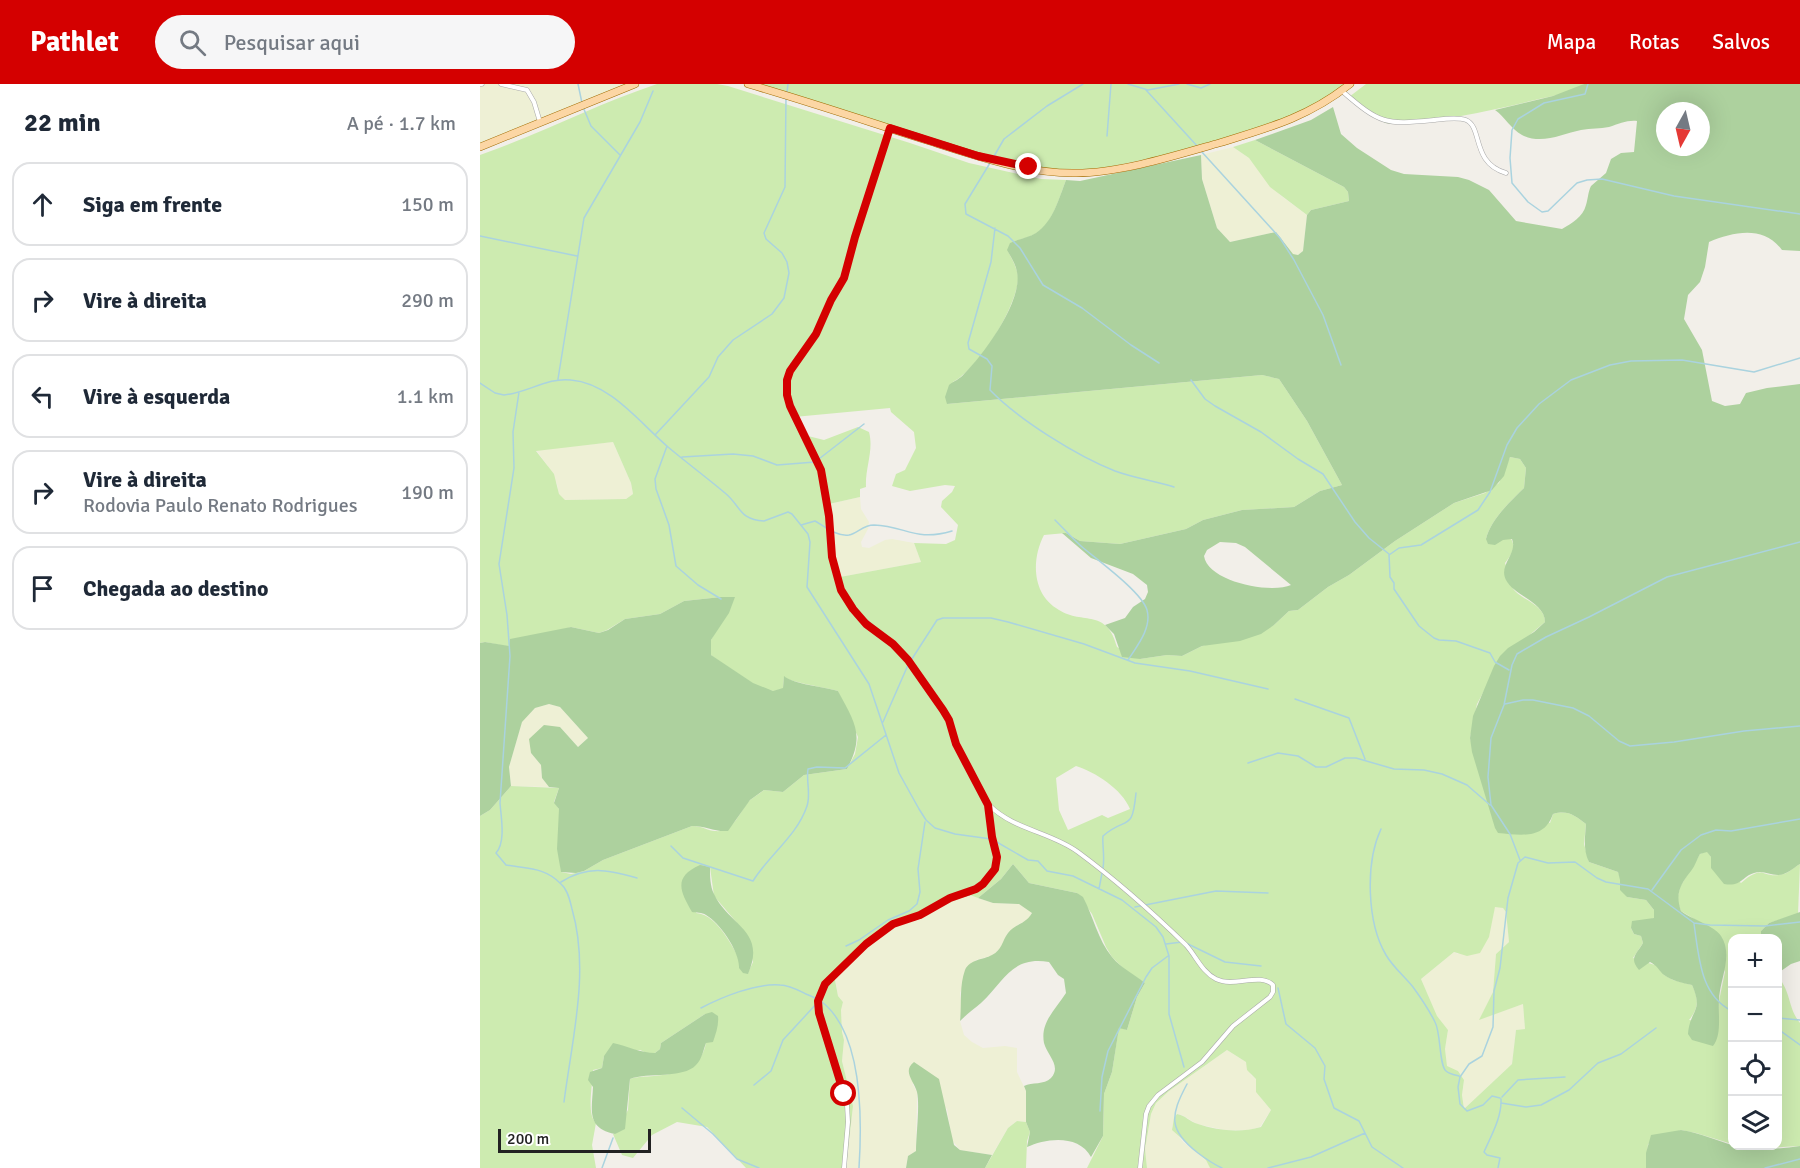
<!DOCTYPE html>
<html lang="pt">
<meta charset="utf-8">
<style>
:root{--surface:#fff;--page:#f6f6f7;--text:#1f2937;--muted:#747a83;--line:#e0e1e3;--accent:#d40000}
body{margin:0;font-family:Signika,sans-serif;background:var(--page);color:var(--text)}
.controls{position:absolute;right:18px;bottom:18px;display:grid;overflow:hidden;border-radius:12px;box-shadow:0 6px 24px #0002}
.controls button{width:54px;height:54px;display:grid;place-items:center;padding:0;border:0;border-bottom:2px solid var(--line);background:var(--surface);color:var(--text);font:30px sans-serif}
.compass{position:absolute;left:1176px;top:18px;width:54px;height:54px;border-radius:50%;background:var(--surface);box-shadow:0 6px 24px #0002;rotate:188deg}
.scale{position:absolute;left:18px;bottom:15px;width:153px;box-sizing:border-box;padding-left:6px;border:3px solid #222;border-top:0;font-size:16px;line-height:21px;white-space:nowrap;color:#222;-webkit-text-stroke:4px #fff;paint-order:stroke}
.stop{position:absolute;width:18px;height:18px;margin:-14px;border:4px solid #d40000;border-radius:50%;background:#fff}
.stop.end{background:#d40000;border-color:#fff;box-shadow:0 2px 6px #0008}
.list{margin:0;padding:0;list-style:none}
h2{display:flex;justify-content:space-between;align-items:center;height:78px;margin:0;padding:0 24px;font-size:26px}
h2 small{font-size:20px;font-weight:400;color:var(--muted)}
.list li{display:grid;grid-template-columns:39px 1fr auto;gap:18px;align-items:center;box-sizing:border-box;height:84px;margin:0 12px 12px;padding:0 12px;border:2px solid var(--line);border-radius:18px}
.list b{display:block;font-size:22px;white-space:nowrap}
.list p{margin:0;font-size:20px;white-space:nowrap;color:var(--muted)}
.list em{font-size:20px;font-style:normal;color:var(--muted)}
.icon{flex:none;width:33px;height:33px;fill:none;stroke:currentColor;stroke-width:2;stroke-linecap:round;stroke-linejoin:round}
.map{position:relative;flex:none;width:1320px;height:1084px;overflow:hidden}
header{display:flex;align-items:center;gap:36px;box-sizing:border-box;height:84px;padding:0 30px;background:var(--accent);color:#fff}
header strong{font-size:28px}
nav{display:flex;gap:33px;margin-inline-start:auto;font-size:21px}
.search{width:420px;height:54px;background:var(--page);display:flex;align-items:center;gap:15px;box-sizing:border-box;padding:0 21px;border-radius:33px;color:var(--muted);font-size:22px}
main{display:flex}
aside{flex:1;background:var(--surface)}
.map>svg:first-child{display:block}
.farmland{fill:#eef0d5}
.grass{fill:#cdebb0;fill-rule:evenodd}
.forest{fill:#add19e;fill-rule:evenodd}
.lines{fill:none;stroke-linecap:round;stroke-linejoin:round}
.stream{stroke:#aad3df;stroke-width:1.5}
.minor-casing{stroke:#a9a9a9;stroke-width:5}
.primary-casing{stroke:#a06b00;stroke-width:8}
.minor{stroke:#fff;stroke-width:4}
.primary{stroke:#fcd6a4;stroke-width:7}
.route{stroke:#d40000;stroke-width:8}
</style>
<header>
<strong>Pathlet</strong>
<div class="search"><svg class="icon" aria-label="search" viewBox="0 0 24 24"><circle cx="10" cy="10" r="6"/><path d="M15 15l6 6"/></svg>Pesquisar aqui</div>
<nav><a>Mapa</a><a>Rotas</a><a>Salvos</a></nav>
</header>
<main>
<aside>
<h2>22 min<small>A pé · 1.7 km</small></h2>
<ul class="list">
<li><svg class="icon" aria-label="ahead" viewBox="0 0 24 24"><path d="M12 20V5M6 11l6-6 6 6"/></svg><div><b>Siga em frente</b></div><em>150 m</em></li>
<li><svg class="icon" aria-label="right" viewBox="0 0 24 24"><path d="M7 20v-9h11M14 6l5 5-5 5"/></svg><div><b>Vire à direita</b></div><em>290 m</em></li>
<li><svg class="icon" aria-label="left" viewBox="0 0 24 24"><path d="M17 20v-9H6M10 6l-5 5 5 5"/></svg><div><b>Vire à esquerda</b></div><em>1.1 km</em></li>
<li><svg class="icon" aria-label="right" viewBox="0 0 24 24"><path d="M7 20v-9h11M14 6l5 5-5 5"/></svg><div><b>Vire à direita</b><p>Rodovia Paulo Renato Rodrigues</p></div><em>190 m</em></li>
<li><svg class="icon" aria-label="arrive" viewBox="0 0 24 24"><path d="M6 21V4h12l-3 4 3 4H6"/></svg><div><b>Chegada ao destino</b></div></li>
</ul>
</aside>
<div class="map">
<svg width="1320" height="1084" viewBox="0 0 1320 1084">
<rect width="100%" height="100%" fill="#f2efe9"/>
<path class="farmland" d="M0 0H151L0 63Z
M753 63 769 74 800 111 827 131 823 167 818 171 813 170 796 148 750 158 737 144 722 95 721 71Z
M133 358 151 399 153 410 146 415 84 416 79 411 77 400 67 381 56 366Z
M380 413 381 425 389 438 388 445 381 458 382 463 389 464 405 456 412 455 434 459 441 478 360 493 350 462 349 420Z
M69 620 80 623 108 654 98 663 80 643 51 669 61 681 62 694 69 703 31 702 29 683 42 637 55 624Z
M490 811 513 819 539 820 552 828 548 837 539 840 527 850 523 863 512 872 496 876 480 909 482 923 480 937 484 951 492 958 503 964 525 962 537 964V988L546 1007V1038L537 1037 528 1044 512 1071 480 1066 472 1056 467 1025 432 999 437 1008 436 1067 428 1072 426 1084H366L373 1022 362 977 364 956 362 948 361 925 363 918 358 912 354 891 392 856 414 841 437 836 465 820Z
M1015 822 1023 824 1026 828 1029 858 1016 870 1013 908 1000 935 1043 920 1045 945 1036 946 1032 980 984 1025 982 1011 984 996 978 987 967 983 965 965 968 946 957 933 941 895 974 868 978 870 1012 835Z
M747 966 766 978 771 991 776 995 781 1014 791 1026 780 1043 769 1046H745L717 1040 702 1031 697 1030 692 1043 703 1058 727 1076 730 1084H667L665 1065 671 1030 676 1019 689 1007Z"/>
<path class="grass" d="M177 0H237L248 2 430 59 489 79 561 95 586 96C579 114 573 140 555 150 540 158 540 151 528 167 532 176 539 186 538 197 534 227 499 284 473 298L467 320 782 291 799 295 827 337 862 401 840 407 814 423 762 426 723 436 706 445 640 460 600 457 586 449 564 451C551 476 552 511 579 526 603 541 627 524 637 563L660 575 687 571 702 572 722 562 794 541 809 527 818 526 848 503 869 491 915 457 974 419 1005 409 1019 399 1030 373 1040 375 1046 384 1044 404C1030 418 1011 435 1006 455H1031C1037 464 1030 472 1025 479 1028 487 1029 501 1035 507 1045 517 1065 522 1065 538L1046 554 1005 605 997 620 990 654 1001 693 1070 739 1073 730C1088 726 1094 731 1106 740L1104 760 1109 778 1138 788 1147 813 1166 816 1174 826V834L1151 844 1154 850 1161 852 1163 859 1153 874 1178 882 1184 891 1193 896 1212 901C1219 915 1219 924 1209 936L1238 940 1239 917 1245 888 1226 842 1201 827 1197 816 1200 803 1220 770 1227 767 1231 773 1261 799C1285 778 1282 796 1303 790 1309 789 1314 783 1320 780L1318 830 1289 839 1281 847V854H1252V1060L1216 1049 1201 1046 1168 1060 1166 1084H730L726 1076 692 1046 694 1034 697 1030C705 1031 710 1038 718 1040 738 1047 761 1049 781 1043L791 1026 776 1008V995L767 986 766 978 747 966 689 1007 676 1019 671 1030 665 1065 667 1084H607L623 1052 624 1010 632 988 639 943 647 946 657 913 665 899 645 886 632 873 626 863 612 830 597 809 549 799 533 780 521 795 498 814 490 811 465 820 437 836 414 841 392 856 354 891 358 912 363 918 361 926 362 948 364 956 362 977 373 1022 366 1084H266L227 1043 197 1038 172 1051 153 1074 142 1071 133 1050H135L148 1026 150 995C159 992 165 993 174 992 197 990 221 986 226 959 227 951 225 939 225 930L181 959 180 965 175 969H167L160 966 124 972 122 984 113 986C113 999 106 1030 116 1039L112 1061 116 1084H0V732L10 726 31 702 79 704 74 718 79 725 81 788 91 790 104 787 123 776 212 742C223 742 228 747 235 747 254 749 259 728 269 717 273 713 280 710 284 706L303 708 324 691 367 685 375 670 378 653 358 607C344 603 313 599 304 593L303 605C300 605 297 607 294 607 278 606 242 582 231 571V556L254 513H241L204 517 180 530 145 535 127 546 119 549 91 543 30 563 5 558 0 559V71C60 50 117 20 177 0ZM410 324 411 328 434 348 436 364 425 386 416 390 412 402 430 407 465 401 475 402 472 408 462 417 461 423 478 441 475 456 466 460 434 459 441 478 360 493 350 462 349 420 380 413V405L386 403C385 384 394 366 389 348L378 343 344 356 320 350 314 333ZM133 358 151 399 153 410 146 415 85 416 79 410 74 390 56 367ZM596 682C615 688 642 705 650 725L628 734 622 731 588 746 579 726 576 694ZM230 783 234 812 264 847 273 878 268 889C256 872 240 830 216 829ZM1015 823 1023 824 1026 828 1029 858 1016 870 1013 908 999 936 1043 920 1045 945 1036 946 1032 980 984 1025 982 1011 984 996 978 987 967 982 965 965 968 946 957 932 941 895 974 868 987 872 1000 869 1009 853Z
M267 0H873L827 28 709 66 600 89 562 86 491 71Z
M886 0H1104C1090 10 1071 12 1055 16 1006 28 962 37 912 40L905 39 869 13Z
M775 56 864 103 868 108 869 117 831 126 827 131 790 103 769 74 753 63Z
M1298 885 1301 887C1298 895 1303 898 1306 906 1311 918 1311 928 1320 939V1062L1270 1065 1258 1062H1298Z
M537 1037 546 1038 550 1048 547 1057 546 1084H505L528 1044Z"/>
<path class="forest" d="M1104 0H1320V167L1302 166C1283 141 1254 148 1229 158L1225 183 1220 198 1208 211 1204 235 1222 266 1232 317 1245 322 1260 320 1266 309 1287 304 1320 300V780C1313 784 1307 791 1298 791 1289 791 1283 786 1274 789 1261 793 1262 803 1244 800L1231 784V773L1227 768 1220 770C1217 775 1215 782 1211 787 1200 801 1195 810 1201 827 1211 835 1235 842 1241 852 1254 872 1239 896 1239 917 1238 931 1242 951 1233 962L1212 956 1208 950C1210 925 1224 928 1212 901 1203 899 1192 897 1184 891 1179 887 1178 882 1170 878L1159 886C1149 874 1156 871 1163 859L1161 852 1154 850 1151 844 1152 837 1174 834V826L1166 816 1147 813 1140 806V796L1138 788 1109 778C1103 766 1105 753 1106 740 1094 731 1088 726 1073 730 1064 756 1041 751 1018 749L1015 744 992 668 990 654 993 632 1014 582 1020 572 1028 564 1054 548 1065 538C1065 518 1034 512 1026 496 1018 481 1038 470 1032 455L1023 456 1015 461 1008 460 1006 455C1011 435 1030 418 1044 404L1046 384 1040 375 1030 373 1024 392 1012 406 974 419 915 457 869 491 848 503 818 526 809 527 794 541 781 550 760 557 722 562 702 572 687 571 660 575 642 573 634 550 625 541 645 534 653 523 665 515 668 508 667 501 653 490 611 474 582 449H586L600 457 640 460 706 445 723 436 762 426 814 423 840 407 862 401 827 337 799 295 782 291 467 320 465 313 469 301C474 297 480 295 484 290 504 270 543 217 537 188 536 181 531 173 527 166L530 159C538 155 548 154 556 149 573 138 579 114 586 96L600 97 721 71 722 95 737 144 750 158 796 148 813 170 818 171 823 167 827 131 831 126 869 117 868 108 864 103 775 56 831 36 853 23 861 50 877 64 911 86 924 90 978 93 989 96 1009 106 1036 137 1082 145C1092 139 1103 133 1106 121 1108 115 1108 108 1111 102L1126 89 1131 75 1141 69 1154 68 1157 37C1147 36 1139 40 1129 43 1120 45 1111 44 1101 46 1082 50 1062 61 1042 51 1031 45 1025 33 1015 26L1073 12ZM1185 27H1221V63H1185ZM740 458 756 459 765 463 811 501C791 510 728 498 724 472L727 466Z
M241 513H255L249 529 231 556V571L273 599 293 607 303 604 304 592C313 600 344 603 358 607 375 639 385 651 367 685L324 691 303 708 284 706 270 716 248 747C234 748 226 742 212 742L123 776 104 787 96 789 81 788 77 765 79 725 74 719 79 704 69 703 62 694 61 681 51 669 49 655 64 641 80 643 98 663 108 654 80 623 69 620 55 624 42 638 29 683 31 702 10 726 0 732V559L5 558 29 562 30 555 91 543 119 549 128 546 145 535 180 530 204 517Z
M533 780 549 799 597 809 603 813C613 832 618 856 632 873 641 884 654 890 665 899L657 913 647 946 639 944 632 988 624 1010 623 1052 611 1073C599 1050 566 1054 547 1063L550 1048 546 1038V1007L544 1002C552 998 564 1001 571 994 582 982 567 971 564 959 560 938 576 925 586 909L584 895 578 891 569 878C531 872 525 897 501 919 494 925 487 930 480 937 482 920 479 903 485 886 490 875 503 876 512 871 522 866 522 857 528 849 536 839 545 841 552 829L539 820 513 819 498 814 521 795Z
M220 781 230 783C230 792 230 802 234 810 249 842 287 846 268 890L263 889 259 884C260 868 240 839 226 831 222 828 216 829 212 828 200 807 193 793 220 781Z
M1320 828V877L1311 880 1301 887 1298 885V854H1281V847L1289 839Z
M232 928 238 932C239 941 236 949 233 958L226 959C223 967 222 975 216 981 203 995 168 988 150 995L145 1045 135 1050C106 1044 112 1026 113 1003L108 996 110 988 122 984 124 972 133 959C147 962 161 969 175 969L180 965 181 959 225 930Z
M434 978 459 995 474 1061 480 1066 512 1071 505 1084H426L428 1072 436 1067C436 1051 440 1022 437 1008 434 997 422 987 434 978Z
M1201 1046C1220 1049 1238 1057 1255 1062 1275 1067 1299 1065 1320 1062V1084H1166V1069L1171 1051Z"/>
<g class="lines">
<path class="stream" d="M98 0 102 19
M648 0 668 6 699 0
M707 0 721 4 730 0
M1108 0 1105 10 1064 19 1038 35 1032 46 1030 74 1032 99 1048 118 1062 128 1068 127 1097 99 1107 96 1122 95 1194 112 1320 130
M666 6 718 63
M307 8 308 0
M103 23 111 42 140 71
M627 52 631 0
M721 67 800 154 814 176 843 231 861 281
M513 74 524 55 567 22 603 0
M510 79 485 120 486 130 528 152 540 164 563 201 602 224 651 261 679 279
M515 144 511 178 488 259 489 265 507 275 512 282 510 306C539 336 597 372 635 387 654 394 675 397 694 403
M0 152 97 172
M78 295 104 134 160 38 173 7
M711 296 725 315 735 322 781 348 818 375 843 390 875 438 889 454 909 470 910 493 914 499V505L939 542 954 554 959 556 976 557 1010 569 1015 578 1029 586
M0 299 15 309 24 311C47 309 68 293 91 296 130 299 160 339 188 363 207 379 226 393 245 409 261 422 259 436 284 437L308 428 312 430 328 450 330 458 327 503 389 600 419 689 439 725 446 736 455 744 475 750 511 755
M39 308 33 348 34 384 19 480 27 531 30 572 20 719C21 733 26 758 16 769L26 781C47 785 65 783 81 800 88 806 90 817 92 825 110 887 92 955 84 1018
M175 351 229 293 238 273 253 256 292 230 304 214 309 189 307 178 302 169 286 155 284 149 305 103 306 13
M187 362 175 395 176 405 189 441 196 482 218 501 241 515
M202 373 253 370 273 372 297 381 335 378 384 340
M575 436C584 445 592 454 601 462 616 475 662 508 667 526 672 544 657 562 648 576
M321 441 335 437C344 442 357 453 369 451 378 449 383 441 394 441 426 442 435 458 472 447
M909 471 919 464 941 461 998 426 1010 408 1027 361 1037 344 1059 320 1091 296 1130 281 1151 277 1202 276 1274 288 1320 274
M815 615 869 634 885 675
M1025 620 1043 616H1053L1093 624 1109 632 1139 657 1150 662 1194 658 1264 647 1320 642
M403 638 428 581 457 536 463 534H511L528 538 604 560 655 579 710 587 788 605
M768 679 798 669 818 672 836 683H846L865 674H876L914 685 944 686 962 690 987 701 1010 721
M901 745C885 779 887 839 906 871 913 883 924 892 933 903 941 914 949 926 955 938 961 949 959 981 966 987 969 990 975 991 979 992
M515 757 548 776 558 777 567 787 593 792 642 816 676 843 683 853 689 872V930L704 983
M191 762 203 774 273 797C289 771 317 752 327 722 331 710 326 697 328 685L337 683 365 684 406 651
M1040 776 1030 750 1011 721 1008 693 1011 654 1024 621 1032 581 1037 570 1066 553 1109 533 1187 493 1320 458
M623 784C625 773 622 760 623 752 647 731 652 750 656 709
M81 798C109 781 127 786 157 794
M619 805 622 789
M1172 806 1201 766 1221 751 1236 746 1251 747 1320 735
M655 823 736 807 788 809
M1214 840C1219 873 1220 911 1252 927
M706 859 745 878 781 882
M686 860 702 858
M366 862 379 856 408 836 429 827 437 820 440 808 438 785 445 738
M798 904 806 940 835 964 845 982 844 995 854 1024 879 1037 892 1063 923 1084
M221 924C242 913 276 899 300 901 309 901 318 906 326 910 331 912 338 915 342 918 383 950 382 1037 379 1084
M1298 934 1320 936
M1298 945 1320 961
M707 1000C690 1032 688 1046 718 1069 726 1075 733 1080 742 1084
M274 1001 291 987 303 956 338 918
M1022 1013 1038 996 1085 993
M1020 1014 1012 1012 1003 1021 987 1027 980 1020 978 1003 980 993 989 980 1002 972 1013 943 1014 907 1020 884 1028 814 1038 779 1045 773 1068 779 1095 778 1117 794 1126 798 1168 805 1214 839 1230 841 1285 842 1320 838
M1021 1019 1046 1023 1061 1021 1089 1006 1118 979 1141 970 1176 944
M202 1024 233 1050 257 1075 279 1084
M620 1027 622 993 628 967 666 893 672 884 688 872
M122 1084 133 1054
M788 1084 831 1073 885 1049
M1018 1084 1020 1074 1007 1071 1004 1068C1011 1052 1022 1033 1021 1015
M1285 1084 1320 1075"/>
<g class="minor-casing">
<path id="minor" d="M0 0H2
M21 0 47 6 54 18 60 38
M862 7C900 40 905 41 954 36 963 35 978 33 986 36 1003 43 991 79 1026 89
M509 721C534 746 571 748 598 768 636 796 672 828 706 861 716 872 722 888 736 895 754 904 780 888 793 901V908L790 913 753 942 722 978 678 1011 669 1022 666 1030 660 1084
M364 1084 368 1038 367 1021 341 939 338 924 341 908 357 887 394 854 413 840 440 832 470 814 489 809 503 800 515 785 517 773 512 753 509 721 476 659 469 636 428 576 413 560 379 532 361 506 352 473 349 432 341 386 322 349 307 311V296L313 280 336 250 351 216 365 194 375 153 410 45"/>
</g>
<g class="primary-casing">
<path id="primary" d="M268 0C327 17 386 37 446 56 494 71 546 90 596 89 640 89 697 71 739 59 788 44 829 33 870 0
M0 63 155 0"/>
</g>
<use href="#minor" class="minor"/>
<use href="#primary" class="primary"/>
</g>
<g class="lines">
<path class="route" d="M364 1010 339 929 338 917 345 900 386 860 413 840 440 831 470 814 496 805 503 800 515 785 517 773 512 753 508 721 476 660 469 636 463 626 428 576 413 560 386 540 373 525 361 506 352 473 349 432 341 386 310 322 307 311V296L310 287 336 250 351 216 364 194 375 153 410 44 498 72 549 83"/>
</g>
</svg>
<div class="controls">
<button>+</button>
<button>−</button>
<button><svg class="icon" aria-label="locate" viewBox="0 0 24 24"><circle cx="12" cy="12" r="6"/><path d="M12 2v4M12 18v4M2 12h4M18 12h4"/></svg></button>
<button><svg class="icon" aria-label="layers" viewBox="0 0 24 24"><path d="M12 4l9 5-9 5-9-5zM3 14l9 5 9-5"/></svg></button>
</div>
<svg class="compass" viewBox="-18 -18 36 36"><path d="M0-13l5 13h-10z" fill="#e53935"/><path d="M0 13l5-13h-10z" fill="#747a83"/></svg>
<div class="scale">200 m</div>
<div class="stop" style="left:364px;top:1010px"></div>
<div class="stop end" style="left:549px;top:83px"></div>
</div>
</main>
